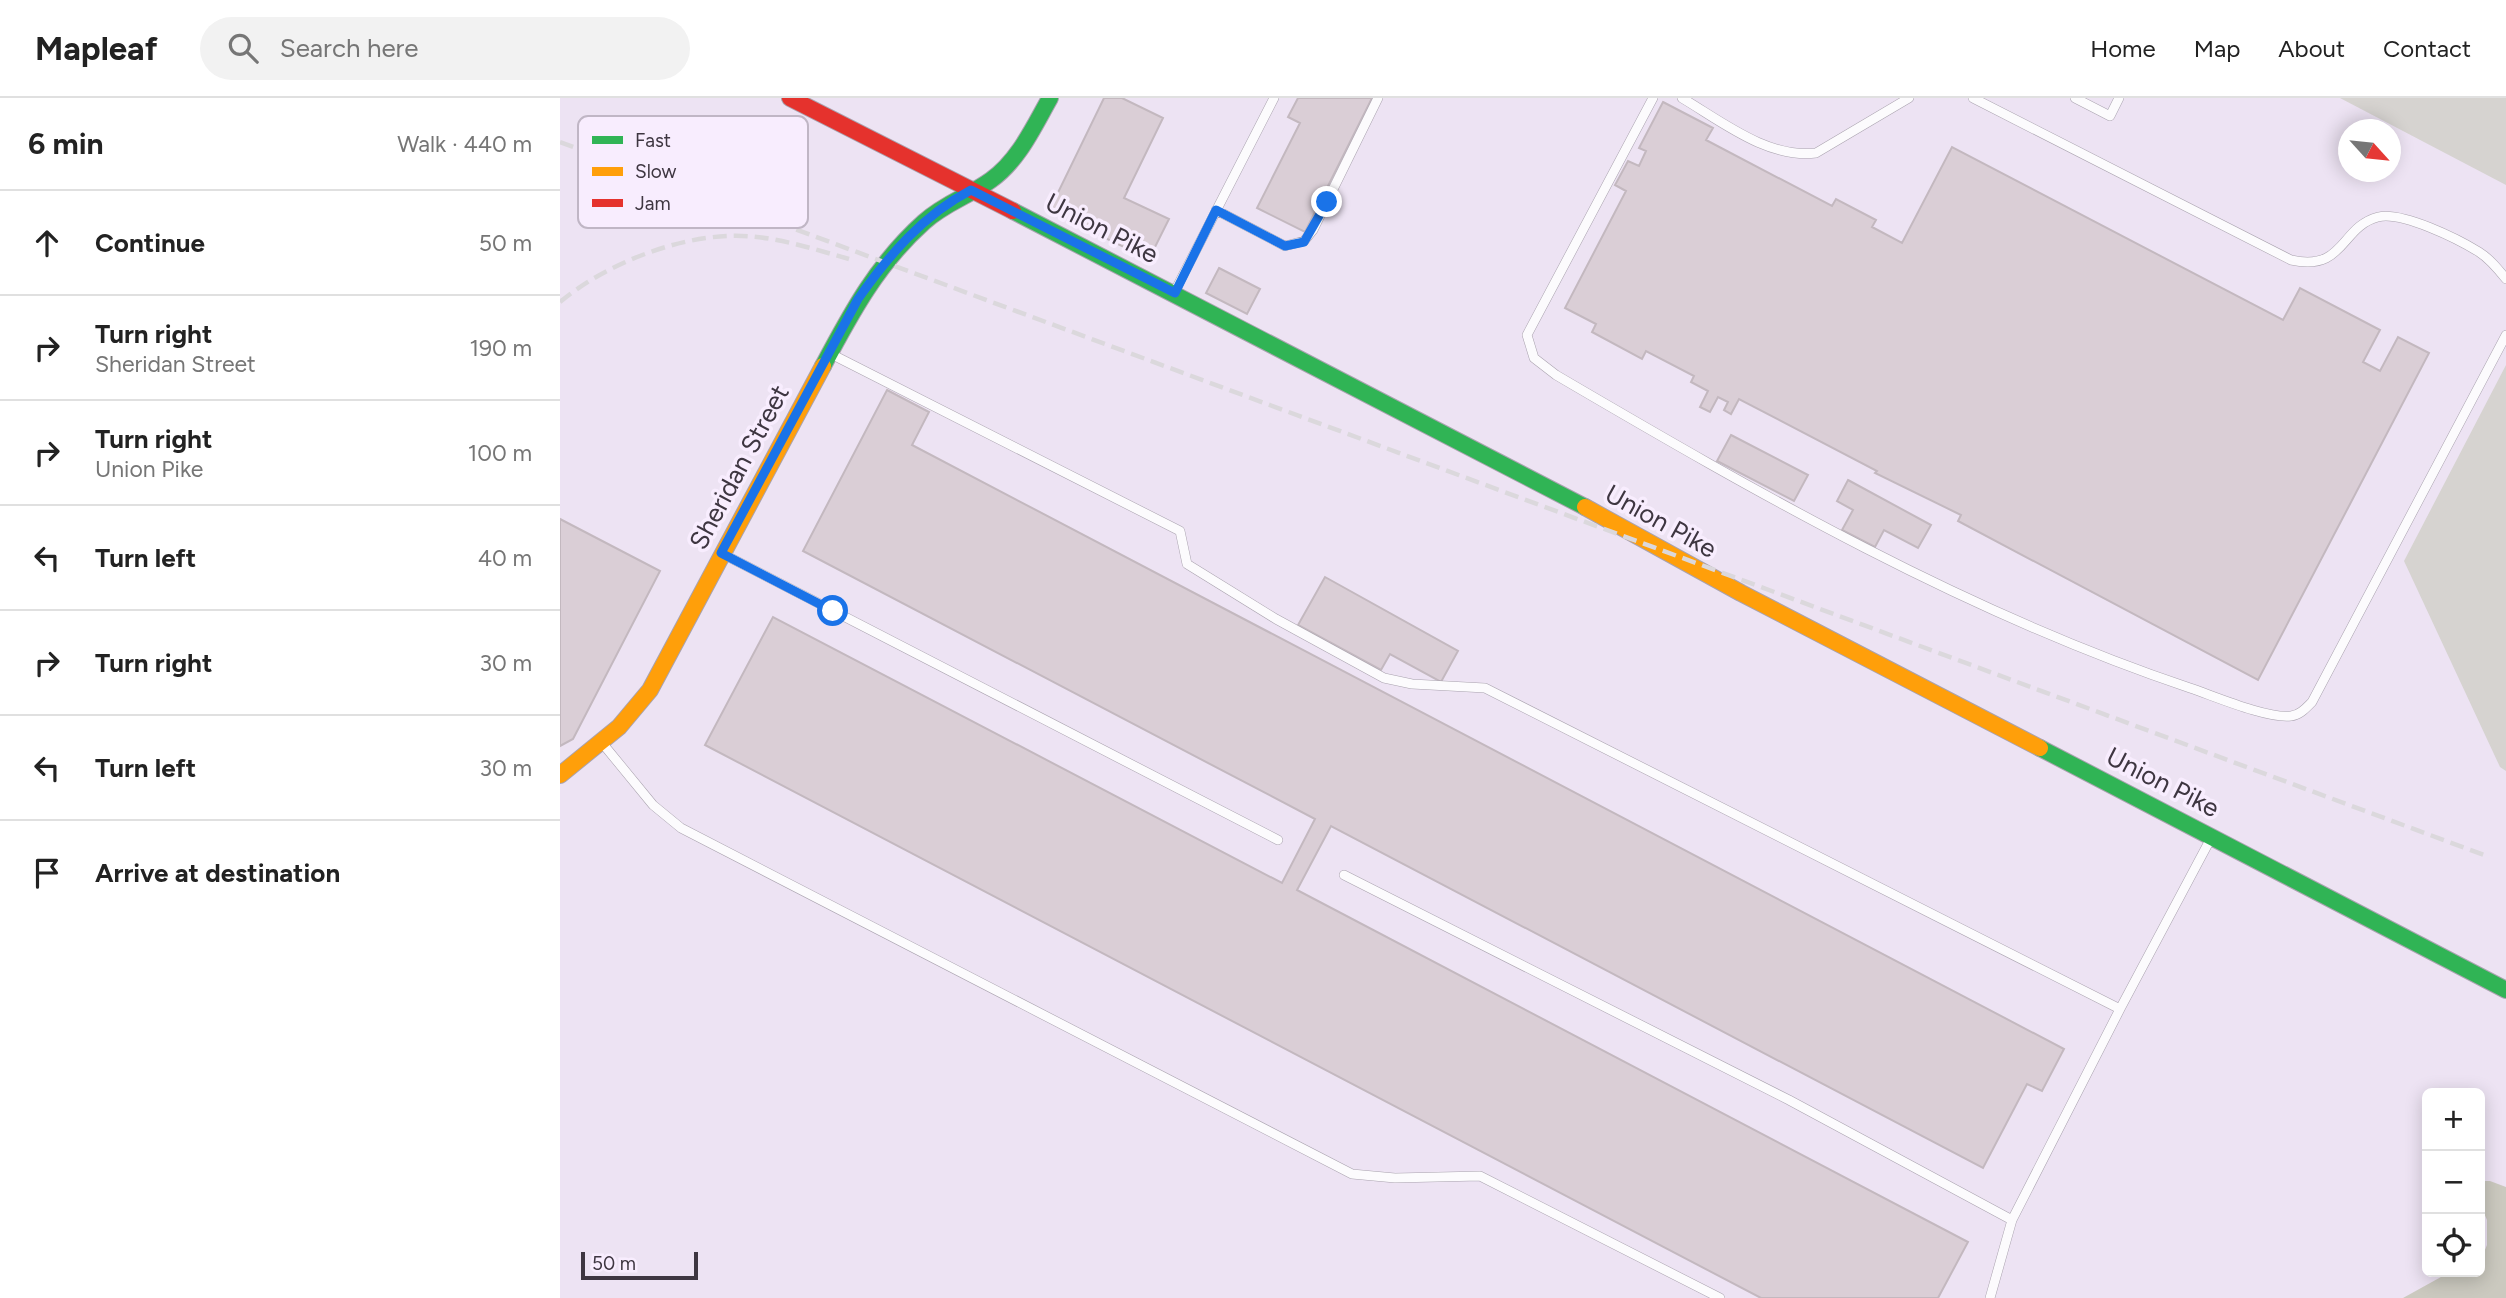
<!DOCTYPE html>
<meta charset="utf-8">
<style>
:root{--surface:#fff;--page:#f2f2f2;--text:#222;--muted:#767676;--line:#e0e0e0}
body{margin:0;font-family:Figtree,sans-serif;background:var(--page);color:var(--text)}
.controls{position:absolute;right:21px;bottom:21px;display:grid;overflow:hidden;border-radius:10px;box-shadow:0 4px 18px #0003}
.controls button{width:63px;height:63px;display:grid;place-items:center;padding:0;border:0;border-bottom:2px solid var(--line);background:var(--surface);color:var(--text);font:35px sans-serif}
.compass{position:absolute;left:1778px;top:21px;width:63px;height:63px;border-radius:50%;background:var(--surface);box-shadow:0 4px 18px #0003;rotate:117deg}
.scale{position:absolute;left:21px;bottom:18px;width:117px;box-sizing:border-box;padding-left:7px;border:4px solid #3e3641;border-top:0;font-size:19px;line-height:24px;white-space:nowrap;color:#3e3641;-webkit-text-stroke:5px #f8edfe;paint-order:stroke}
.stop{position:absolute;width:21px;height:21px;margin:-16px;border:5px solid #1a73e8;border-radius:50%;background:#fff}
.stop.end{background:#1a73e8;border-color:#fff;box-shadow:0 2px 7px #0008}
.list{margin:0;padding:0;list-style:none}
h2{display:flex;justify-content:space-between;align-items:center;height:91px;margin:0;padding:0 28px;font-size:30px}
h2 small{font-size:23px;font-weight:400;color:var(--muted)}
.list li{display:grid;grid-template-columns:46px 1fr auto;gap:21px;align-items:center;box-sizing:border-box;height:105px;padding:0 28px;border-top:2px solid var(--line)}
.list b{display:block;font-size:26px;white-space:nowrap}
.list p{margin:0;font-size:23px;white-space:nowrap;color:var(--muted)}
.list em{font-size:23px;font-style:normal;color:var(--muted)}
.icon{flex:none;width:38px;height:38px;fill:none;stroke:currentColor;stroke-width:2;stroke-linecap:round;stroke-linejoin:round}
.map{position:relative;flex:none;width:1946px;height:1200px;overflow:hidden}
header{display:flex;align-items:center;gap:42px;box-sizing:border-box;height:98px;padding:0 35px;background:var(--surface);border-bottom:2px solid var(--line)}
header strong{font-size:33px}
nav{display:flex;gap:38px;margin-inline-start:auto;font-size:24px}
.search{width:490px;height:63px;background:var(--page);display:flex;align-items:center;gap:18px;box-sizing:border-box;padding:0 24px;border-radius:38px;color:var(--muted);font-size:26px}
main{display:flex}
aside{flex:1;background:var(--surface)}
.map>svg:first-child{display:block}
.green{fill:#d6d3d0}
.forest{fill:#cbc9bf}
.building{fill:#daced6;stroke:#c3b8bf;stroke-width:2}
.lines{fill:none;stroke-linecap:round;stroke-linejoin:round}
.lane-casing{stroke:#a9a2ae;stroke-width:10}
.fast-casing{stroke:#a9a2ae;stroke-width:18}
.slow-casing{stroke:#a9a2ae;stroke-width:18}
.jam-casing{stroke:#a9a2ae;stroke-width:18}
.lane{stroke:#fcfbfd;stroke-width:9}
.fast{stroke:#30b455;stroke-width:16}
.slow{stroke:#ff9f0a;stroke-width:16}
.jam{stroke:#e5322d;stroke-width:16}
.rail{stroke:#dbd8dc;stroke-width:4.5;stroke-dasharray:14 7;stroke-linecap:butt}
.route{stroke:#1a73e8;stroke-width:9}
.labels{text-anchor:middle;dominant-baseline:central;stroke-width:7;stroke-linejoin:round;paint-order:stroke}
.street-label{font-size:26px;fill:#3e3641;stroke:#f8edfe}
.key{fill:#f8edfe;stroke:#c0b6c5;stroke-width:2}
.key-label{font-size:19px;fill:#3e3641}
</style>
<header>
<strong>Mapleaf</strong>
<div class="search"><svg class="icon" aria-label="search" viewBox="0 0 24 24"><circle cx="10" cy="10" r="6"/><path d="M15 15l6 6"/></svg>Search here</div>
<nav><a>Home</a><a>Map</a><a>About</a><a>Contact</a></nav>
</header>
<main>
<aside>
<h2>6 min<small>Walk · 440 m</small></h2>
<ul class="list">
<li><svg class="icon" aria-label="ahead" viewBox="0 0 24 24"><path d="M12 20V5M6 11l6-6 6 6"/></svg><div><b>Continue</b></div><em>50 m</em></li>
<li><svg class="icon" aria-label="right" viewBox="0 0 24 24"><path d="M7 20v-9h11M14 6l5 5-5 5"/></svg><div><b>Turn right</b><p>Sheridan Street</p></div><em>190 m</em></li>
<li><svg class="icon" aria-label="right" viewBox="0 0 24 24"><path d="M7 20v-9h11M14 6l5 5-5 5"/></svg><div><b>Turn right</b><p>Union Pike</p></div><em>100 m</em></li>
<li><svg class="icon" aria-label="left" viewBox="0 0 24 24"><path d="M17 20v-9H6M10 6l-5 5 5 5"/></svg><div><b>Turn left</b></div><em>40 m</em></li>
<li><svg class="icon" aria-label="right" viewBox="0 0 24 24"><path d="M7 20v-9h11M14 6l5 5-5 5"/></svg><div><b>Turn right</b></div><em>30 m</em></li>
<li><svg class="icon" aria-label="left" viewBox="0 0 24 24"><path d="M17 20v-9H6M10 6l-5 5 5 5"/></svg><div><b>Turn left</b></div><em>30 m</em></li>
<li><svg class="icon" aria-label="arrive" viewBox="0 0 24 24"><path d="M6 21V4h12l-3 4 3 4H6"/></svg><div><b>Arrive at destination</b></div></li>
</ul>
</aside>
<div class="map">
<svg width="1946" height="1200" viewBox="0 0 1946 1200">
<rect width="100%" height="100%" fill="#ede3f3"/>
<path class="green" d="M1780 0H1946V87Z
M1946 267V673L1940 669 1844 463Z"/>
<path class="forest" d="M1920 1083H1930L1946 1089V1200H1843L1890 1174H1920V1164L1927 1147V1122L1920 1106Z"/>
<path class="building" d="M544 0H562L603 20 564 100 609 121 589 161 489 113Z
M738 0H812L745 134 697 110 740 25 728 19Z
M1103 4 1153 30 1146 42 1272 108 1276 101 1316 122 1312 129 1342 145 1392 49 1723 222 1740 190 1820 232 1803 264 1820 273 1838 239 1869 255 1698 582 1398 423 1401 417 1315 375 1317 373 1179 301 1171 316 1164 312 1168 304 1158 299 1150 314 1140 309 1148 293 1131 284 1134 278 1086 253 1082 261 1032 234 1036 226 1005 210 1066 93 1055 87 1068 63 1079 68 1086 53 1079 50Z
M659 170 700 191 687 216 646 195Z
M327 292 369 314 352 347 1504 951 1482 993 1467 986 1423 1070 771 728 737 792 1408 1144 1378 1200H1201L145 647 213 519 722 785 755 721 243 453Z
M1171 337 1248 377 1234 403 1157 363Z
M1288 382 1371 427 1358 450 1324 432 1315 449 1282 432 1293 412 1277 403Z
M0 421 100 473 13 641 0 648Z
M765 479 898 553 881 584 830 556 821 572 738 527Z"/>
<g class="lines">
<g class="lane-casing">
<path id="lane" d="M1093 0 967 237 974 260 996 277C1199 396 1406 515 1630 590 1654 598 1707 621 1731 618 1740 617 1746 610 1752 604L1946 237
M1122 0C1161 23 1208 61 1256 55L1349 0
M1413 0 1731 162C1785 174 1780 129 1818 119 1842 113 1898 141 1919 154 1930 161 1938 171 1946 181
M1515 0 1550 18 1559 0
M656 112 725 148 744 143 753 132 818 0
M615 193 714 0
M271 256 620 433 627 466 716 521 824 580 852 586 925 590 1560 911 1452 1122 1430 1200
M163 456 718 742
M43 646 93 707 121 730 792 1076 835 1080 920 1078 1160 1200
M784 777 1229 1002 1452 1122
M1560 911 1650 742"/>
</g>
<g class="fast-casing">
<path id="fast" d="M453 113 1025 409
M263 268C291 215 318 165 364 124 385 105 409 98 431 82 459 62 474 28 490 0
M1480 650 1946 892"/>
</g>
<g class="slow-casing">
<path id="slow" d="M1025 409 1181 495 1480 650
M0 677 59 629 90 592 263 268"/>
</g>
<g class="jam-casing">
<path id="jam" d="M230 0 453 113"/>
</g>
<use href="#lane" class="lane"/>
<use href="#fast" class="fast"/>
<use href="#slow" class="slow"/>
<use href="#jam" class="jam"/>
<path class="rail" d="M0 44 1924 757
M0 204C43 168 112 140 168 138 209 136 250 150 289 161"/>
</g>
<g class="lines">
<path class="route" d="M273 513 161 455 298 201C329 157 363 117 411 92L615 195 656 112 725 148 744 144 767 104"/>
</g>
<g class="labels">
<g class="street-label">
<text transform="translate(542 130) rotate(27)">Union Pike</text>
<text transform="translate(179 369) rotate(-62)">Sheridan Street</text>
<text transform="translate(1101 423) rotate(29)">Union Pike</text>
<text transform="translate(1603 684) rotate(27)">Union Pike</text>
</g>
</g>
<rect x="18" y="18" width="230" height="112" rx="10" class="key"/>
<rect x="32" y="38" width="31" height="8" fill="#30b455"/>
<rect x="32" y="69" width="31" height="9" fill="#ff9f0a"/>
<rect x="32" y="101" width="31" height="8" fill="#e5322d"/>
<g class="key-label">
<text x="75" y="49">Fast</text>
<text x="75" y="80">Slow</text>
<text x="75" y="112">Jam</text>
</g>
</svg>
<div class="controls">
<button>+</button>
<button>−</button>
<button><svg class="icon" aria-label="locate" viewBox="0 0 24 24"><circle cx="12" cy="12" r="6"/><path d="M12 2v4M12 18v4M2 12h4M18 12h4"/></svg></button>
</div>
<svg class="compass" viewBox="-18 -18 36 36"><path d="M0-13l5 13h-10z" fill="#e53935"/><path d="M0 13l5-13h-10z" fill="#767676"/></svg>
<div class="scale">50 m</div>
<div class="stop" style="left:273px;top:513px"></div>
<div class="stop end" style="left:767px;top:104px"></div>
</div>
</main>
